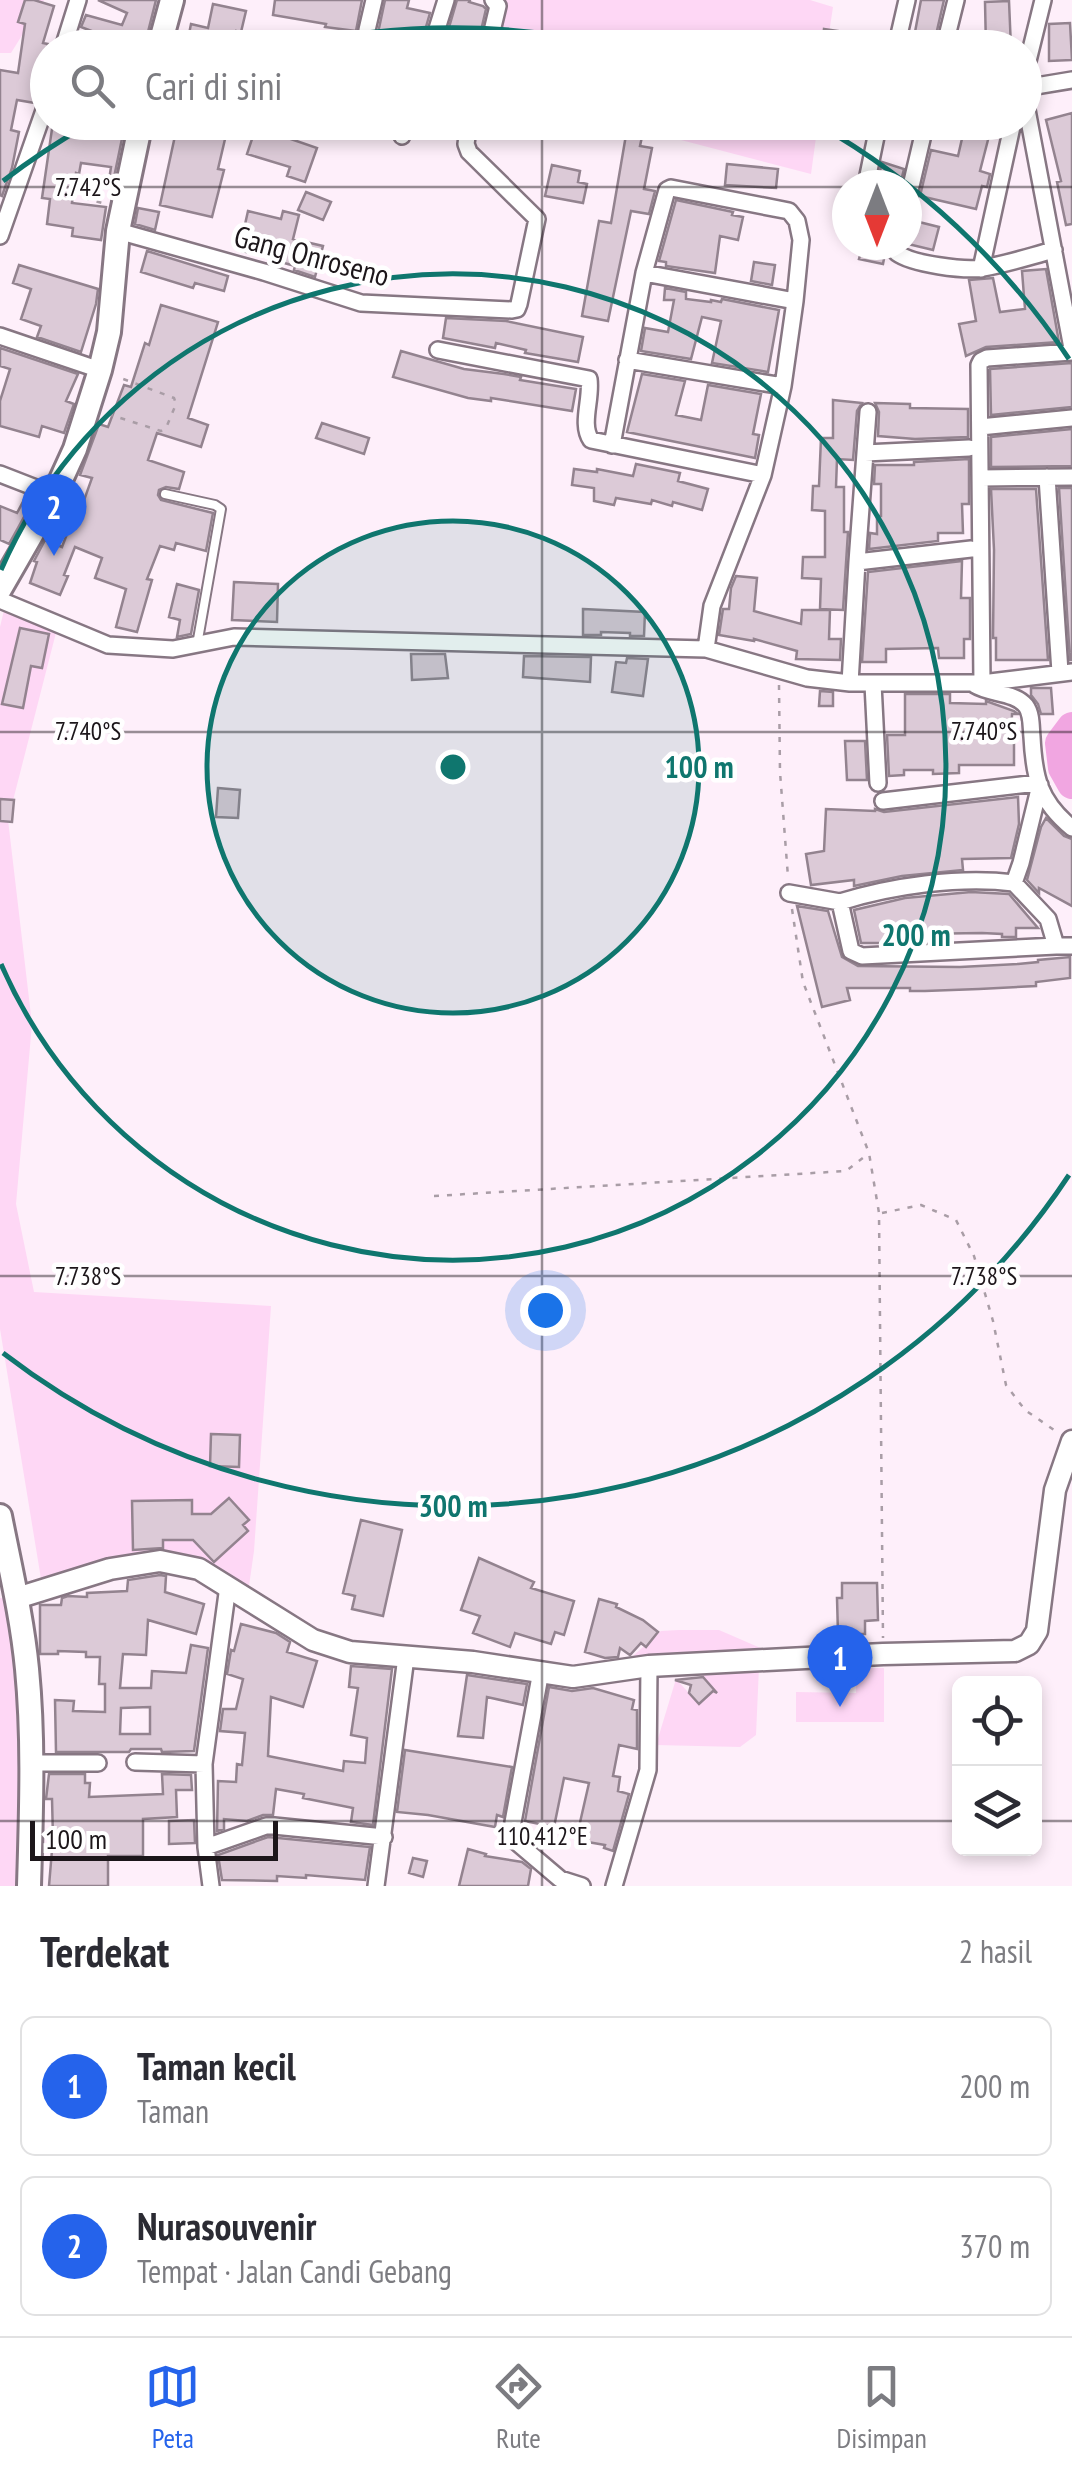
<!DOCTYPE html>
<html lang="id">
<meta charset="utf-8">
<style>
:root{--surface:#fff;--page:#f2f2f3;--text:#2b2b33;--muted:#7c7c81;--line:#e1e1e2;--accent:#2563eb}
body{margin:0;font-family:"PT Sans Narrow",sans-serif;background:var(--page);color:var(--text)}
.controls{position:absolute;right:30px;bottom:30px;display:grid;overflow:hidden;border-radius:15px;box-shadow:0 5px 15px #0003}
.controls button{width:90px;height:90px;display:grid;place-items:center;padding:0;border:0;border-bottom:2px solid var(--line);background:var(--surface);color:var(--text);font:50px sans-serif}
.compass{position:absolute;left:832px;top:170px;width:90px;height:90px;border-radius:50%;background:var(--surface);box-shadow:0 5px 15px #0003;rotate:180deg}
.scale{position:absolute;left:30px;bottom:25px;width:248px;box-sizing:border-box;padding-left:10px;border:5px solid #1c161a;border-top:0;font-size:28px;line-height:35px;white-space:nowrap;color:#1c161a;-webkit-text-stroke:8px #fff;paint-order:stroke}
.you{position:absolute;left:545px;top:1310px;width:35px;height:35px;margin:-25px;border:8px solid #fff;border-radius:50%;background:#1a73e8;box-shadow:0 0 0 15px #1a73e833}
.badge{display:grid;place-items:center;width:65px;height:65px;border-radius:50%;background:var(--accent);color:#fff;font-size:32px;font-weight:700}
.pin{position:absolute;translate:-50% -82px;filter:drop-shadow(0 2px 5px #0008)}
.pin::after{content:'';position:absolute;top:52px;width:35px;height:30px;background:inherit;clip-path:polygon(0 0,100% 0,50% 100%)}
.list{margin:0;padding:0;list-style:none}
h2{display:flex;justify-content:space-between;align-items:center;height:130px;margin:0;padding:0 40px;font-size:42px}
h2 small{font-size:32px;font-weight:400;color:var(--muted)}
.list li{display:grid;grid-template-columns:65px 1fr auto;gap:30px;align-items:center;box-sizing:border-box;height:140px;margin:0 20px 20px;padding:0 20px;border:2px solid var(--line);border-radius:15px}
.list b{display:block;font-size:38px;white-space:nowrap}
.list p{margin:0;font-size:32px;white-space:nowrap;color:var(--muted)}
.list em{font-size:32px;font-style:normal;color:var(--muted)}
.icon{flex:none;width:55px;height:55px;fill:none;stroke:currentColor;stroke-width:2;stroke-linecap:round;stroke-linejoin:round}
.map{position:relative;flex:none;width:1072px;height:1886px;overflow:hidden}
.search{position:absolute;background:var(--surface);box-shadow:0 5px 15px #0003;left:30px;right:30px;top:30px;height:110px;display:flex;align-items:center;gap:25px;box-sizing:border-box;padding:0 35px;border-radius:55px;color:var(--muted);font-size:38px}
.sheet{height:450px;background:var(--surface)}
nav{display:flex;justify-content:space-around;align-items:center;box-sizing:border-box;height:140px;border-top:2px solid var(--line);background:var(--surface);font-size:28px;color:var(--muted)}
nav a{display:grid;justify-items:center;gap:5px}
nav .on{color:var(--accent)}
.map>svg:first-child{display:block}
.green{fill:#fed7f5}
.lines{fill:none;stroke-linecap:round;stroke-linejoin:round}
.river{stroke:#f1a6e1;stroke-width:30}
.building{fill:#dccad7;stroke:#93838f;stroke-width:2.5;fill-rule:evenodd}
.service-casing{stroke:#877783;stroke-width:12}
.minor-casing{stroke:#877783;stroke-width:20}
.tertiary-casing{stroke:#877783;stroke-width:25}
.secondary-casing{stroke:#877783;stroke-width:28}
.path{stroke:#a99da6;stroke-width:2.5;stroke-dasharray:5 8;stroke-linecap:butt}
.service{stroke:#fff;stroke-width:8}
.minor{stroke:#fff;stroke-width:15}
.tertiary{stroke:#fff;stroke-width:20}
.secondary{stroke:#fff;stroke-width:22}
.ticks{fill:none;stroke:#1c161a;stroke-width:2.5;stroke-opacity:0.45}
.ring{fill:none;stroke:#0f766e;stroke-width:5}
.labels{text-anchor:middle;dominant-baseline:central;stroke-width:9;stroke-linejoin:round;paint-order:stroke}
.street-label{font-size:30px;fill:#1c161a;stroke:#fff}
.ticks-label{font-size:25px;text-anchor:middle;fill:#1c161a;stroke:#fff;stroke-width:9;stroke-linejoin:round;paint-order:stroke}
.centre{fill:#0f766e;stroke:#fff;stroke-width:5}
.ring-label{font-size:30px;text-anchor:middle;font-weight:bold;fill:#0f766e;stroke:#fff;stroke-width:9;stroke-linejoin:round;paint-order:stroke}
</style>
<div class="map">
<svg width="1072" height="1886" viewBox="0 0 1072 1886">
<rect width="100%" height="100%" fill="#feeffa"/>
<path class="green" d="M0 0H44L11 53H0Z
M505 0H810L833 7 827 47 493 48Z
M616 123H818L811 174Z
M5 606 59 621 8 820 32 1024 16 1204 34 1292 271 1306 254 1551 249 1586 213 1564 165 1557 42 1585 0 1329V627Z
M0 1598 28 1601 36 1886H0Z
M679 1630H719L772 1653 671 1662 633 1656 661 1631Z
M692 1665 759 1667 756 1735 740 1747 656 1745 676 1679 699 1704 714 1690Z
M856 1668H884V1722H796V1692L856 1693Z"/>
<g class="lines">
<path class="river" d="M1072 727 1060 743 1063 768 1072 784"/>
</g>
<path class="building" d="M25 0H34L54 6 43 43 48 44 44 72 42 71 35 103 17 100 11 130 19 132 12 168 2 196 0 195V70L18 73 25 24 18 22Z
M98 0H156L144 48H136L81 27 86 15 122 25 127 13Z
M275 0H362L356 31 325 27 326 24 273 15Z
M385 0H409L407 8 430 13 421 44 395 38 392 48H370L372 40 378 33Z
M457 0H470L469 2 483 6 486 9 477 48H443Z
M921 0H944L933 48H912Z
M1009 1 1011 48H986L985 2Z
M213 4 246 11 241 32 236 31 231 48H201L187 44 191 24 208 28Z
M1070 23 1072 60 1049 61V24Z
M824 29 852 33 850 48H822Z
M1072 113V224L1066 225 1057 182 1061 181 1046 120Z
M53 122 87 124 86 134 114 138 115 128 124 129 112 187H108L111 167 81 163 79 174 76 173 72 203 106 207 101 240 72 236 73 228 47 224 50 199 42 198Z
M178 122H229L218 169 224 170 212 217 160 205Z
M895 122H914L911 138 893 133Z
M256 127 317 148 305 182 287 176 290 167 247 154Z
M627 129 643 132 640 146 652 148 644 189 655 191 649 214 631 211 608 321 582 316 599 221 611 223Z
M964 130 989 136 980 171 990 174 987 187 982 186 976 209 920 196 931 150 958 156Z
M882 162 904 169 900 185H877Z
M727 164 778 169 776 188 725 185Z
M552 165 580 171 578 182 587 184 583 203 545 196Z
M306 192 331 202 323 220 298 210Z
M676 200 733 212 732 215 743 217 738 240 720 236 715 273 666 266V262L659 261Z
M138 208 159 212 155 230 135 224Z
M248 211 281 219 283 211 299 215 293 239 323 246 315 277 294 270 295 266 277 261V259L242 251 247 230 244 229Z
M907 219 939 227 933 250 908 244Z
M863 245 886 248 883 264 859 259Z
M147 251 228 276 224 291 195 283 193 288 141 272Z
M754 262 775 265 772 285 751 281Z
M19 265 98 289 96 304 81 352 37 337 41 326 21 319 31 289 13 283Z
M1046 269 1059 342 986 347 966 356 959 324 976 321 969 280 993 278 1000 312 1025 309 1022 271Z
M665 288 686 292V299L711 302V300L721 302 722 299 779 310 768 372 712 363 721 321 702 317 691 359 641 351 645 328 668 332 674 300H664Z
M161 305 218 322 188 418 208 425 201 447 157 433 148 460 184 472 179 489 166 487 159 490 158 495 161 500 213 513 206 551 176 543 174 550 160 546 147 579 152 580 137 632 116 627 126 589 95 578 102 558 75 547 64 575 68 576 60 595 30 583 37 562 34 561 45 540 62 547 78 505 82 506 92 478 80 475 99 424 108 427 124 385 131 387 145 343 149 345Z
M446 318 506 321 583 337 578 362 525 353 526 350 496 343 495 348 443 338Z
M0 348 78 374 66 401 74 404 64 433 42 426 39 437 0 426V401L10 369 0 366Z
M401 351 464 369 504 374 521 377 520 380 576 389 572 411 491 398V401L468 398 393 377Z
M1072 363V407L991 415 990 369Z
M642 374 685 381 676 415 701 420 708 385 761 394 753 434 759 435 755 458 627 432Z
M833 400 862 403 857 411 853 460 837 459 836 487H844V532H848L843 610 820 609 821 579 802 578 803 557H825V511L812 510 813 486H819L821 438H833Z
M875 403 910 404V408L968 409V437L915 439 878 436 879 412Z
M322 423 369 438 364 454 316 438Z
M1072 429V466L991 467V437Z
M969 459V504H962L963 533H938V541L869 549 870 533 877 534V516H881V484H874L875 465H914V462Z
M636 464 680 473 678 481 708 489 702 510 673 502 672 506 652 500 651 504 616 498 614 505 594 501V488L572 485 574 469 597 472V469L633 476Z
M1059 488H1072V660H1070Z
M991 489H1036L1048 660H996V638H993L994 550Z
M26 496 34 499 9 544 0 540V506L17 513Z
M962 561 961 598H970V639H964V658H939L938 648 886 649V662H862L868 572Z
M736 576 757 578 754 611 801 624 802 610H830L829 639H841L840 660 796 659 797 651 754 639V641L719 635 723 609H729L731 588Z
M234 582 278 584 277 622 232 620Z
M177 584 199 590 191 634 177 637 180 620 169 617Z
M583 609 645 612 644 636H630V633L601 632V635H583Z
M20 628 49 634 42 668 31 666 23 708 2 704Z
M411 654H445L448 678 412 680Z
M524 656 591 657 590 682 523 677Z
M627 658 648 659 643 696 612 692 616 662 626 663Z
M1031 688H1051L1053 714H1041L1038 704 1031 695Z
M820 691 833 692V706H819Z
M905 694H950V703L986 704V701L1014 711 1018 714H1012L1011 743H1014V765H959V773L933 774V770H904V775L889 776 887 735H905Z
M845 741H865L867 780H847Z
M218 788 240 790 238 818 216 817Z
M1018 797 1019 824 1011 858 962 859 963 870 902 876 854 886V880L811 885 806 854 824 851 826 809 875 811V809L884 812Z
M0 799 14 800 12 822 0 821Z
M1046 818 1064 836 1072 839V906L1039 888V893L1027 880 1041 827Z
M971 892 1009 894 1038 928H1016V937H1002V934L982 933 915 934 895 935V943H861L854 910 905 898Z
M797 906 828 911 842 957 858 966 960 967 1018 964 1038 962V960L1070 957V978L1036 982V986L979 989 925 991H910V988H847L850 1000 822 1007Z
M211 1434 240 1435 239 1467 210 1466Z
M229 1498 249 1520 243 1525 248 1531 214 1562 193 1540H163V1548L133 1550 132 1501 192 1500V1514H211Z
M361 1520 402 1530 383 1616 352 1609 355 1596 343 1593Z
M479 1558 534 1582 531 1588 574 1601 564 1635 555 1632 551 1644 515 1633 510 1647 473 1633 480 1616 461 1610Z
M160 1575 166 1576 165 1592 204 1604 196 1634 148 1620 146 1655 123 1654 120 1688H151L152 1671 186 1673 191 1645 208 1648 194 1751 162 1752 161 1749H131L129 1752H56L55 1700 74 1701 73 1711 105 1712V1684H99L100 1657H86V1652L58 1651V1654H40V1605H61L62 1598 68 1596 87 1597V1593L127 1591 128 1580ZM150 1707V1734H120L121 1708Z
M842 1583H877L878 1620 865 1621V1634H838L837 1598H842Z
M599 1599 617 1604 616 1607 643 1620 658 1632 646 1647 641 1643 630 1655 620 1648 618 1657 605 1658 585 1652Z
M241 1624 276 1633 290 1642 287 1652 317 1661 303 1707 271 1697 268 1756 343 1771 344 1761 365 1763 367 1738 351 1735 358 1688 349 1687 351 1666 392 1669 373 1825 351 1822 353 1808 303 1798 304 1794 276 1789 273 1815H263L247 1821 224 1819V1829L217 1831 218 1781 236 1782 237 1764 242 1765 245 1733 220 1731 223 1709H236L243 1679 227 1674 231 1650 234 1651Z
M467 1675 527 1684 523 1705 487 1697 483 1738 458 1736Z
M703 1677 717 1693 713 1691 699 1704 689 1693 691 1685 675 1680Z
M549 1687 572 1691 593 1688 634 1700 632 1709 637 1710V1749L619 1745 613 1776 620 1777 618 1791 629 1794 613 1851 604 1848 605 1845 576 1840 589 1783 564 1778 554 1827 525 1821Z
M405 1750 512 1767 503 1817 497 1815 495 1827 428 1815 397 1812Z
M49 1774H85V1783H90L89 1797 163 1794 162 1774 191 1775 192 1790H176L177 1817 143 1819V1856H108V1886H49L53 1838 52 1799H46Z
M194 1820 195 1843 169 1844V1821Z
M268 1837 370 1847 365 1880 306 1875V1878L277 1876V1881L222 1880 218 1855Z
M468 1849 486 1854 485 1856 522 1862 531 1869 528 1886H459Z
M413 1858 427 1861 423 1877 409 1873Z"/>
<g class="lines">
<g class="service-casing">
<path id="service" d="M165 494 215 505 221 509 197 645"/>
</g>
<g class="minor-casing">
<path id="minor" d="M367 30 374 0
M63 48 78 0
M431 48 446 0
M488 48 498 6 493 0
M896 48 907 0
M944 48 956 0
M1024 77 1043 0
M1024 88 1072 80
M1024 94 1072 348
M402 136 407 122
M866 185 879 122
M907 203 926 122
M118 231 264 272 361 303 512 310 517 309 519 304 537 219 469 152 466 144 469 122
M0 236 48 99
M897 245V253C912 264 964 271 983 268 1007 264 1031 256 1054 250
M981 269 1013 122
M644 273 795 301
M0 336 100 370
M438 350 589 379C592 399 580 424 591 440L763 475
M627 360 783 386
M868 412 857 562 971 549
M980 427 1072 418
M612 445 644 273 667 190 671 188 789 211 797 221 801 240 795 301 783 386 763 475 712 606 706 649
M865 453 969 448
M0 474 54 495
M1047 477 1060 672
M981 478 1072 477
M0 600 108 645 173 649 234 637 706 649 807 678 850 683H982L1072 672
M850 683 857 562
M982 683 979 365 981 361 987 358 1072 352
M873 684 878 783
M975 685C989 694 1015 692 1026 706 1032 714 1031 728 1032 737 1034 777 1039 801 1072 828
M883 801 1037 783
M1014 883 1021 863 1040 785
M789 893 840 902
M1056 946 1048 919 1014 883C960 876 891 886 840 902L851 951 862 956 1056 946H1072
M541 1671 511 1833 514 1840 560 1879 582 1886
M135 1762 204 1764
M31 1763H98
M206 1847 266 1826H274L384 1837
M211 1886 206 1847 204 1764 228 1586
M376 1886 406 1657
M614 1886 648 1770 649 1666"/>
</g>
<g class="tertiary-casing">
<path id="tertiary" d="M17 1598 110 1569 160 1561 199 1569 313 1640 350 1652 473 1662 573 1677 649 1666 883 1654 1015 1651 1029 1644 1037 1631 1055 1490 1072 1441"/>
</g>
<g class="secondary-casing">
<path id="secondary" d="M159 48 172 0
M0 589 54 495 75 449 100 370 109 332 118 231 141 122
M0 1516C10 1567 22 1617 27 1669 34 1741 31 1814 29 1886"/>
</g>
<path class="path" d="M84 198 102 203
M108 414 161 431 166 428 176 404 174 398 118 377
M779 685 780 772 788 877
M792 909 803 982 869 1153 879 1213 883 1638
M434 1196 846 1171 868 1154
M882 1213 921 1205 956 1220 974 1256 993 1321 1006 1385 1025 1410 1057 1432"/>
<use href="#service" class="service"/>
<use href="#minor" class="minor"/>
<use href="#tertiary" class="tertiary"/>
<use href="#secondary" class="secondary"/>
</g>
<path class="ticks" d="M542 0V48M542 122V1886M0 187H847M907 187H1072M0 732H1072M0 1276H1072M0 1821H960M1034 1821H1072"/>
<circle cx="453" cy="767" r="246" fill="#0f766e" fill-opacity=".12"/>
<g class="ring">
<circle cx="453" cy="767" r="246"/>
<path d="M1 570A493 493 0 1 1 1 964"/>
<path d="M1069 1175A739 739 0 0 1 3 1353M3 181A739 739 0 0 1 89 124M287 47A739 739 0 0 1 619 47M817 124A739 739 0 0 1 1069 359"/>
</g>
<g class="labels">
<g class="street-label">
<text transform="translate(312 255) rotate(15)">Gang Onroseno</text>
</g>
</g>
<g class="ticks-label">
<text x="88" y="196">7.742°S</text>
<text x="88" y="740">7.740°S</text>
<text x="984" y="740">7.740°S</text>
<text x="88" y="1285">7.738°S</text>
<text x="984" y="1285">7.738°S</text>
<text x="542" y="1845">110.412°E</text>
</g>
<circle cx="453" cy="767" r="15" class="centre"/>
<g class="ring-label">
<text x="699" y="778">100 m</text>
<text x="916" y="946">200 m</text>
<text x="453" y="1517">300 m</text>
</g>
</svg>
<div class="controls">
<button><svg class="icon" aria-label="locate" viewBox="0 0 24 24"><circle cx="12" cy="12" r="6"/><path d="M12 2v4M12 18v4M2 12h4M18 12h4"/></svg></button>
<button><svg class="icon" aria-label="layers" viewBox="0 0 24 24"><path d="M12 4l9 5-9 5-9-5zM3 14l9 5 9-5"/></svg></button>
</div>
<svg class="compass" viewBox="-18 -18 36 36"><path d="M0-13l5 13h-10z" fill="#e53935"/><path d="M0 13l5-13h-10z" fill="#7c7c81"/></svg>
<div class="scale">100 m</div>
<div class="you"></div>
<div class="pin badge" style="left:840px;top:1707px">1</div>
<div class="pin badge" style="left:54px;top:556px">2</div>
<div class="search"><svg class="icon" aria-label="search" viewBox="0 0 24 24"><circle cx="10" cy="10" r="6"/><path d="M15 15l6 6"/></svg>Cari di sini</div>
</div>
<section class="sheet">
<h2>Terdekat<small>2 hasil</small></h2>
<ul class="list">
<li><span class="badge">1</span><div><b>Taman kecil</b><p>Taman</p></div><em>200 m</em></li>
<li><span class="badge">2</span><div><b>Nurasouvenir</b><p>Tempat · Jalan Candi Gebang</p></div><em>370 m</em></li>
</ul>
</section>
<nav>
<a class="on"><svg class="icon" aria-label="map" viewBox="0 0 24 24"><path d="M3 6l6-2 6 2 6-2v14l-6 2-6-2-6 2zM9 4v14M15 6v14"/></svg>Peta</a>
<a><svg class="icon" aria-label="directions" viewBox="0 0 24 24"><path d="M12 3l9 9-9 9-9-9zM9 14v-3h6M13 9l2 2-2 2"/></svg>Rute</a>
<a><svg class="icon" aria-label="saved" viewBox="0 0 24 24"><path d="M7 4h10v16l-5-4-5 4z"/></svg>Disimpan</a>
</nav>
